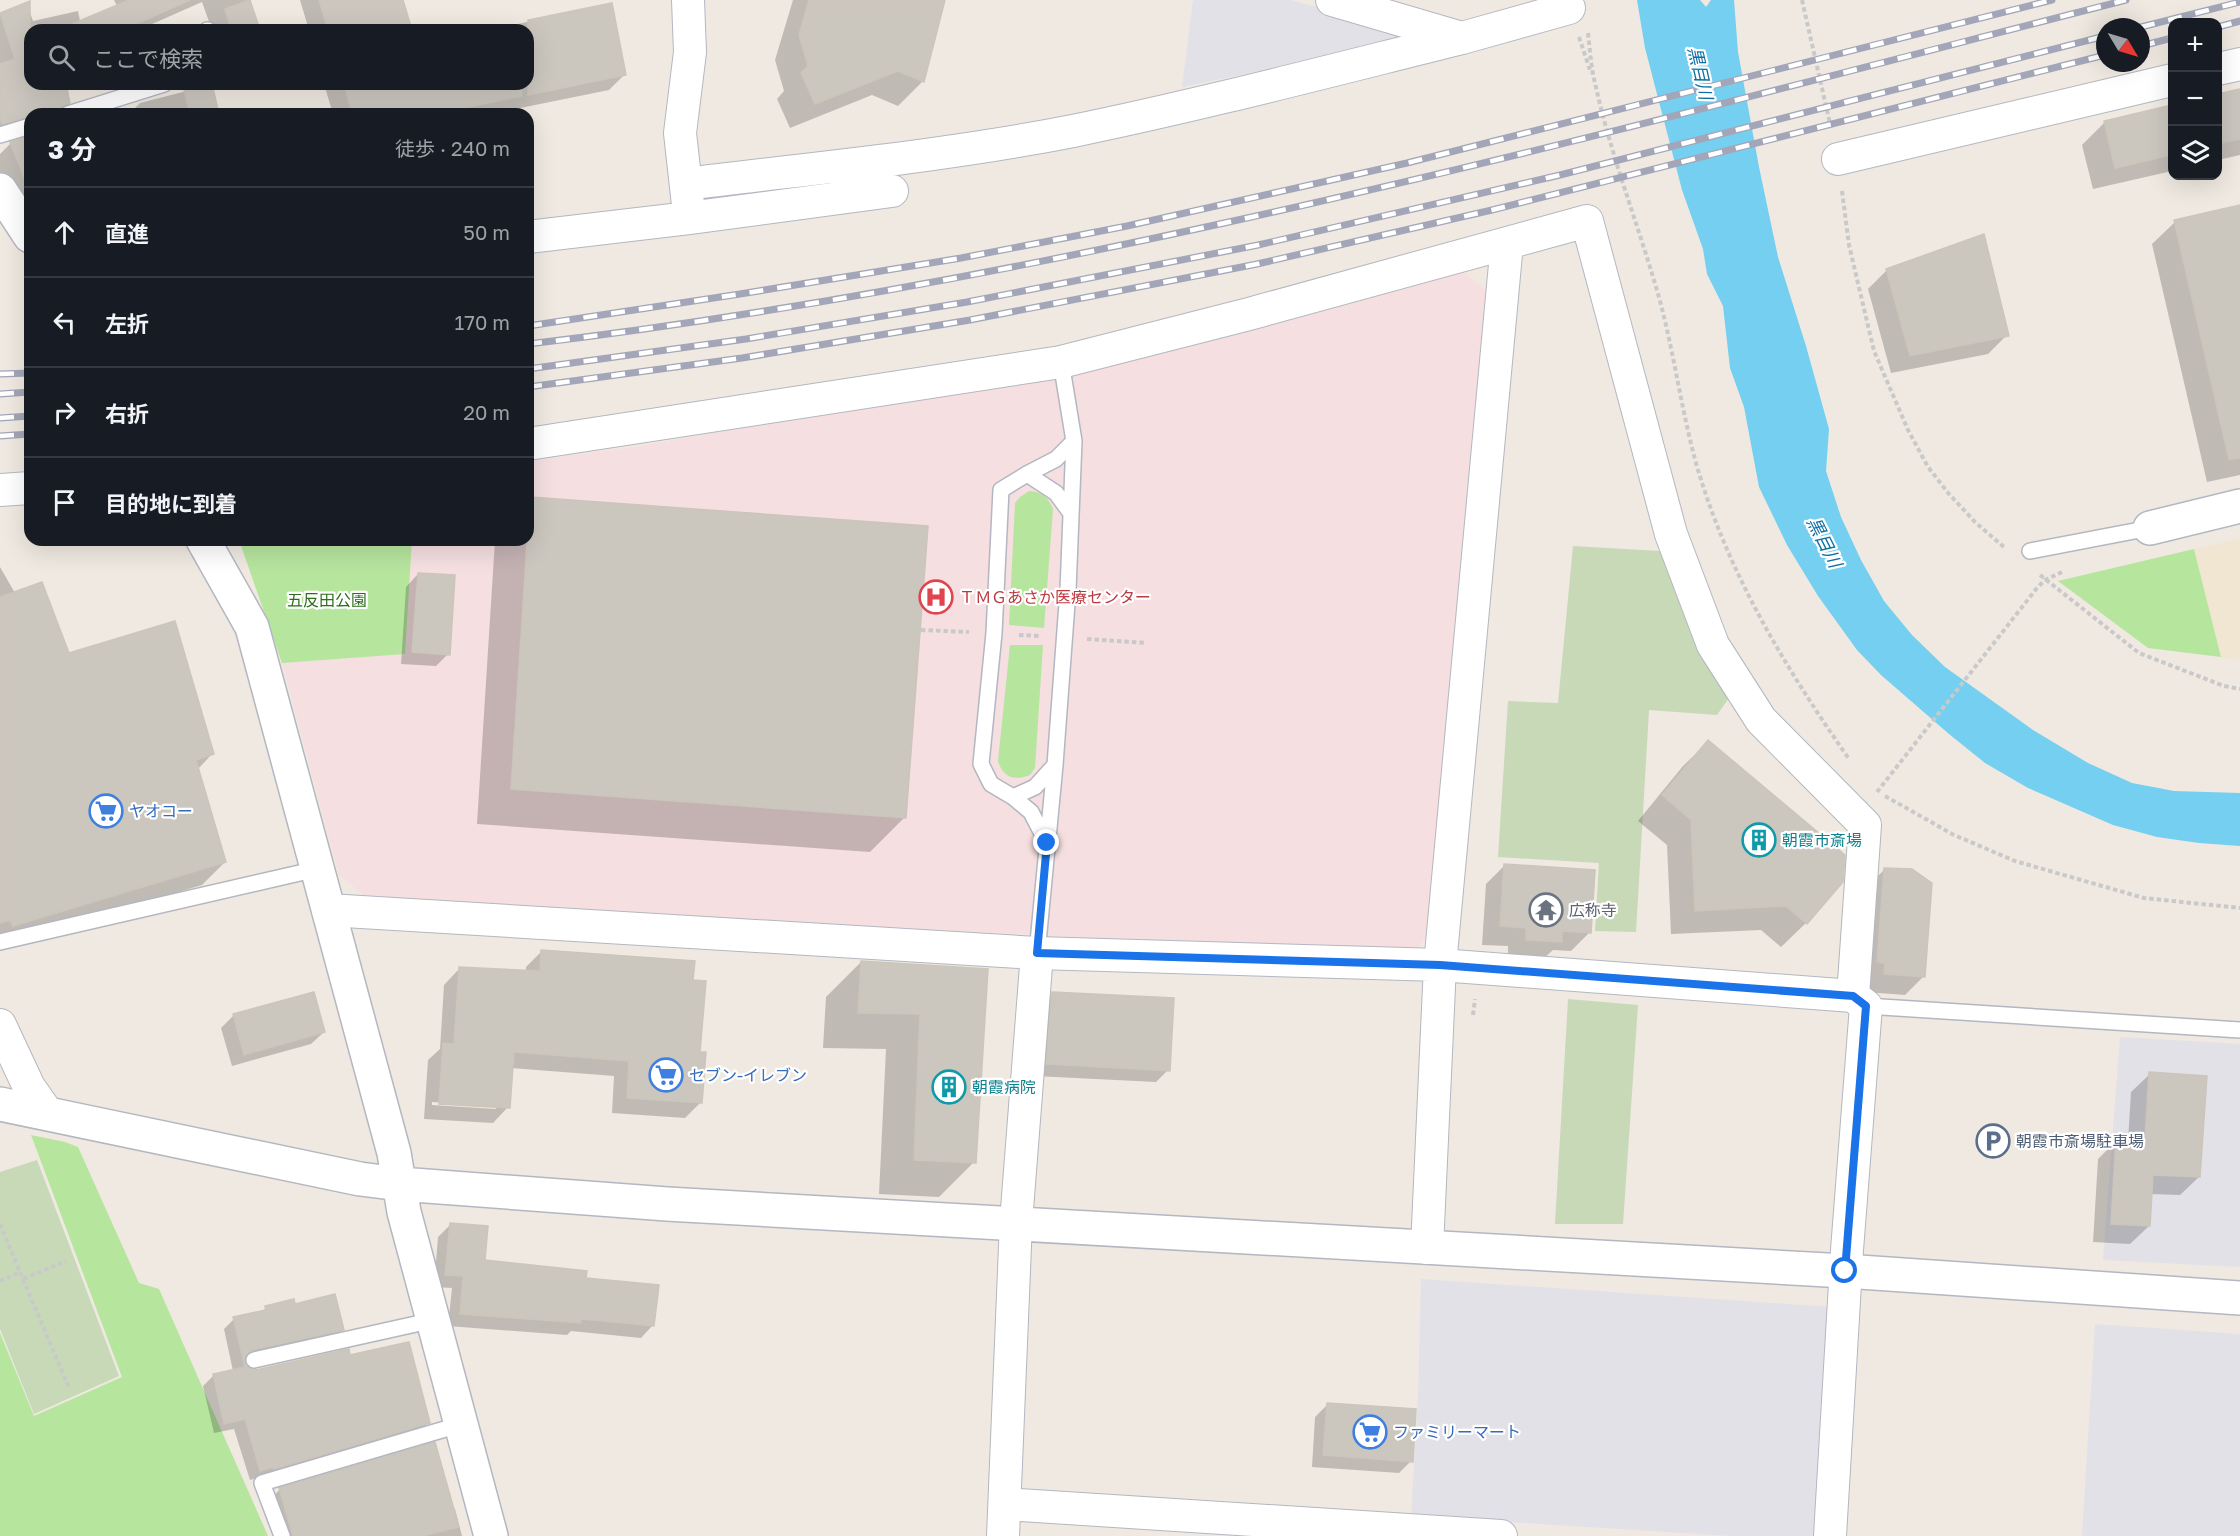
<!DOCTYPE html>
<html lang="ja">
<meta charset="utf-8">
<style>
:root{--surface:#171b24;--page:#20242c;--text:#f1f3f6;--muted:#9ea1a6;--line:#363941}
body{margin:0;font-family:"Golos Text","Noto Sans JP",sans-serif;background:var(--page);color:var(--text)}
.controls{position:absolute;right:18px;top:18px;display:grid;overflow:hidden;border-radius:12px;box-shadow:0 6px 24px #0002}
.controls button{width:54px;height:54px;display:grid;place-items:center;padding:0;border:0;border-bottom:2px solid var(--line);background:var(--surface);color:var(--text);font:30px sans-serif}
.compass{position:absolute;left:2096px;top:18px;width:54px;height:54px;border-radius:50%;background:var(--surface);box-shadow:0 6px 24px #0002;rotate:128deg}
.stop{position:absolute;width:18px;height:18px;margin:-14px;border:4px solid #1a73e8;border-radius:50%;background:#fff}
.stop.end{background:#1a73e8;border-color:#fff;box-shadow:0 2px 6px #0008}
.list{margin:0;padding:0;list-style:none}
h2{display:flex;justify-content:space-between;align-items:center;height:78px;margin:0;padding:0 24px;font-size:26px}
h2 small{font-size:20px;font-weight:400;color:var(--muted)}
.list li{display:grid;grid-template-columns:39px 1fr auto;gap:18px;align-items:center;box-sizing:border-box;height:90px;padding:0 24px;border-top:2px solid var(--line)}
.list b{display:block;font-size:22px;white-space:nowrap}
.list em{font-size:20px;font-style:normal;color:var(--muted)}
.icon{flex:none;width:33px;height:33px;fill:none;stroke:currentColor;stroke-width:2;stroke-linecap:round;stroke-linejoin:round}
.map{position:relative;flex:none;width:2240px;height:1536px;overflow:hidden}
.search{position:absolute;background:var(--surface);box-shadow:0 6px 24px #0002;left:24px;top:24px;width:510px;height:66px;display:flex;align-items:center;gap:15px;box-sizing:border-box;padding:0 21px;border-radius:18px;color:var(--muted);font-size:22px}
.panel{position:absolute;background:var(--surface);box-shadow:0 6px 24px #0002;left:24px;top:108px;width:510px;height:438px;border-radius:18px}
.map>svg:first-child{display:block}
.industrial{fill:#e3e1e8}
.education{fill:#f0e6d1}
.medical{fill:#f5dfe0}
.green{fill:#b6e59e}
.cemetery{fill:#c8d9b8}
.water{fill:#75cff0}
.shadow{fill:#0003;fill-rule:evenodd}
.building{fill:#cbc7bf;stroke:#cbc5ba;stroke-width:1.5}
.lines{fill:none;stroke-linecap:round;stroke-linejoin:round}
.lane-casing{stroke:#b4b7c1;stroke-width:18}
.street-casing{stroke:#b4b7c1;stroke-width:34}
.secondary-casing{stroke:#b4b7c1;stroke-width:36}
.path{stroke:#c9c9c9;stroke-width:4;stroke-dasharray:4.5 3;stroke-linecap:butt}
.lane{stroke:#fff;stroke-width:15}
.street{stroke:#fff;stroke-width:32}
.secondary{stroke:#fff;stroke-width:33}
.rail-casing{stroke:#a3a6b8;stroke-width:7}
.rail{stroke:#fff;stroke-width:4.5;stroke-dasharray:14;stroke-linecap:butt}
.route{stroke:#1a73e8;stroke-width:8}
.labels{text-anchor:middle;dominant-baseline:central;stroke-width:4.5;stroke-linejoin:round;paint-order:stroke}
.health-label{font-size:16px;fill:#be3a42;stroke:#fff;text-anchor:start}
.park-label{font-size:16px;fill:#2c6e1b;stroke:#fff}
.shop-label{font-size:16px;fill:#366cbe;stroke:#fff;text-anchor:start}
.culture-label{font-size:16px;fill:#0d838f;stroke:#fff;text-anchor:start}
.worship-label{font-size:16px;fill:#5b616d;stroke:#fff;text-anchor:start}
.service-label{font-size:16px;fill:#4e5e75;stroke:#fff;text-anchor:start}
.water-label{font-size:18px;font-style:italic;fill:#0d6fa3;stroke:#fff}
</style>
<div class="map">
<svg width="2240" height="1536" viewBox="0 0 2240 1536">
<rect width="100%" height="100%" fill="#efe9e1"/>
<path class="industrial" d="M1193 0H1290L1402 30 1397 43 1182 87Z
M2120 1037 2240 1044V1267L2103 1260Z
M1421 1279 1832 1307 1818 1536H1731L1411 1516 1418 1398Z
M2095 1324 2240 1334V1536H2082Z"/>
<path class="education" d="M2240 539V660L2221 657 2194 549Z"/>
<path class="medical" d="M1459 269 1491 294 1434 929 1411 955 370 900 339 875 282 663 405 654 412 540H528V461L640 446 1081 369Z"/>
<path class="green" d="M1029 491C1042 492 1048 497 1053 509L1044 628 1009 625 1015 503 1020 497Z
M239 540H412L405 654 282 663Z
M2194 549 2221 657 2148 648 2058 581Z
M1010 645H1043L1035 768 1030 775C1015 781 1003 778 998 761Z
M31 1135 65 1142 78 1147 139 1283 159 1289 268 1536H0V1333L34 1416 122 1377Z"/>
<path class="cemetery" d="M1573 546 1660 551 1697 649 1729 698 1717 715 1649 710 1636 932 1595 931 1599 863 1498 857 1508 701 1558 703Z
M1568 999 1638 1005 1623 1224H1555Z
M37 1160 119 1376 34 1414 0 1329V1172Z"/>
<path class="water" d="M1637 0H1700L1706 7 1711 0H1734L1738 52 1759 167 1778 257 1806 346 1829 429 1826 471 1841 517 1861 560 1884 601 1912 635 1945 667 2033 730 2088 763 2132 783 2174 791 2240 793V846L2199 843 2157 837 2113 825 2028 788 1985 763 1949 734 1881 675 1857 650 1818 596 1787 545 1759 487 1744 407 1730 368 1723 306 1707 274 1703 249 1682 190 1645 48Z"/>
<path class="shadow" d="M114 0H249L259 30H212L202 2 143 28 144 30H30V84H64L69 103 58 114H30V201L14 207 0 171V154L10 144 23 139 22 134 0 135V14L27 4 33 21 78 11 80 21 117 6Z
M300 0H402L410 30H309Z
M793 0H944L923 81 898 106 872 95 790 128 777 99 784 91 775 60Z
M610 5 625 74 609 90 491 114H333L324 84H528V30H488Z
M114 84H148L118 98Z
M210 85 218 114H129L140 103Z
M2240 91V155L2218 160V96Z
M2172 106V171L2093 189 2082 145 2105 122Z
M2240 206V475L2207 482 2152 244 2175 222Z
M1886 271 2007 335 1988 354 1891 373 1868 289Z
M531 499 905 817 870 852 477 824 495 540H528V501Z
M0 567 15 593 68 655 212 754 198 769 225 862 202 885 0 945Z
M418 574 448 654 436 666 401 664 406 587Z
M1708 742 1806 923 1781 947 1761 930 1671 934 1667 845 1638 821 1683 766Z
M1504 866 1590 932 1571 951 1553 950 1542 960 1508 958V946L1482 945 1486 884Z
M1885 869 1924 976 1905 995 1866 992V888Z
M542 951 692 981 701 1102 685 1118 612 1113 614 1076 511 1068 508 1107 493 1123 424 1119 428 1060 440 1049 444 985 459 969 526 972V967ZM432 1102 496 1106V1109L432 1105Z
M861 962 986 970 974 1162 939 1197 879 1194 886 1049 823 1048 826 997Z
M1053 994 1168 1070 1156 1082 1035 1076 1040 1006Z
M234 1015 324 1032 311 1044 232 1066 221 1028Z
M2150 1074 2199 1177 2180 1195 2151 1194 2149 1226 2130 1244 2093 1242 2098 1159 2117 1140 2128 1141 2131 1092Z
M450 1225 483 1262 584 1279 653 1325 641 1338 571 1331 567 1335 448 1326 452 1288 434 1287 438 1237Z
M294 1306 342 1330 332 1340 244 1359 245 1367 256 1371 349 1357 428 1423 417 1433 250 1480 234 1429 214 1433 203 1386 213 1376 233 1371 224 1329 234 1319 261 1312 266 1308Z
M1328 1404 1411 1461 1399 1473 1312 1467 1315 1417Z
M280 1489 455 1509 462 1536H285L271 1499Z"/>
<path class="building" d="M129 0H190L123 30H58Z
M250 0 260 30H231L225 9Z
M319 0H403L412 30H328Z
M809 0H945L924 82 898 71 815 104 801 73 808 66 799 35Z
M30 1V84H66L70 103 61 107 58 114H30V117L2 124 0 118V64L15 59 0 13Z
M612 3 626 75 528 95V20Z
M208 84H212L219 114H190L184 90Z
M344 84H521L522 96 436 114H352Z
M2240 89V139L2217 144V94Z
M2172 105V155L2115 168 2104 121Z
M30 136V190H29L10 142Z
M2240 205V458L2229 460 2174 220Z
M1984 234 2009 336 1910 356 1886 269Z
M530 497 928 526 906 818 511 789Z
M418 573 455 575 450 655 412 652Z
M42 582 69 653 175 621 214 754 196 760 226 862 13 926 10 920 0 923V597Z
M1708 740 1845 855 1843 882 1807 924 1786 906 1695 911 1691 820 1662 795Z
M1504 864 1595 870 1591 933 1562 931V942L1526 940V928L1500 926Z
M1884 868 1912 869 1932 883 1925 977 1884 974 1885 963 1877 962Z
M541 950 695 961 693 980 706 981 700 1052H706L702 1103 627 1098 629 1061 514 1052 510 1108 439 1104 443 1043 454 1044 459 967 540 971Z
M861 961 988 969 976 1163 914 1160 920 1014 858 1013Z
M314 992 325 1032 244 1055 233 1014Z
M1052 992 1174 998 1170 1071 1046 1064Z
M2149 1072 2207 1076 2200 1177 2153 1175 2150 1226 2111 1224 2116 1138 2145 1140Z
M450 1223 488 1226 485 1260 587 1271 586 1278 659 1285 654 1326 581 1319V1323L460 1314 463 1276 445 1275Z
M335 1294 344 1330 252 1350 245 1357 246 1366 256 1370 349 1349 350 1355 409 1342 430 1423 274 1469 273 1467 260 1471 245 1419 224 1424 213 1374 245 1367 233 1317 266 1310 265 1306 294 1299 295 1304Z
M1327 1403 1416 1409 1413 1462 1323 1455Z
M435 1442 459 1527 423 1536H293L279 1488Z"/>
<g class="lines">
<g class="lane-casing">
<path id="lane" d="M207 30H208
M68 114 164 84
M0 135 30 126
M1027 474 1056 459 1074 441
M2030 551 2150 528
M1055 765 1035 787 1013 797 991 784 981 764 994 633 1001 490 1027 474 1056 493 1070 512
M1013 797 1031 812 1047 843
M0 942 317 869
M1037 953 1055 765 1068 590 1074 441 1061 362
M1866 1006 2240 1030
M254 1360 434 1320
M282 1536 262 1483 462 1424"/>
</g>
<g class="street-casing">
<path id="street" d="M688 0 690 52 680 133 688 205
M1332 0 1462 38 1569 8
M2218 69 2240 64
M1838 159 2172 80
M686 184C815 168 946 156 1073 131 1204 104 1333 70 1462 38
M528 237 689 218 892 191
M528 444 1061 362 1249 314 1587 221 1671 534 1713 645 1761 720 1865 825 1853 996
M0 490 30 488
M328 910 1037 953 1440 965 1853 996 1866 1006 1847 1250 1830 1536
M0 1025 29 1087 48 1114
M1427 1248 1440 965 1507 243
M1005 1504 1501 1536
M1003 1536 1016 1222 1037 953"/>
</g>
<g class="secondary-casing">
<path id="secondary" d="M0 190 30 236
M2150 528 2240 506
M203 540 252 627 394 1153 404 1212 491 1536
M0 1104 360 1179 400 1184 667 1204 1845 1271 2240 1298"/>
</g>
<path class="path" d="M1802 0 1831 128
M1588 33C1590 50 1591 67 1595 83 1610 152 1636 219 1656 287 1673 344 1680 405 1696 463 1727 572 1785 667 1849 759
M1579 37 1591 73
M1842 191 1849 245 1874 351 1908 430 1928 467 1949 494 1975 522 2005 548
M2040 575 2139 653 2224 686 2240 689
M921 630 969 632
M1019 635 1041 636
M1087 639 1147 643
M1877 792 2037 588 2045 580 2062 572
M1885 796 1954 835 2015 861 2144 898 2240 908
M1473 1015 1475 999
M0 1224 23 1279 66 1261
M23 1279 69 1388
M0 1281 20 1272"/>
<use href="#lane" class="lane"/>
<use href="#street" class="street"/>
<use href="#secondary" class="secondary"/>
<g class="rail-casing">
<path id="rail" d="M2141 27 2240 2
M2218 27 2240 21
M2141 46 2172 38
M528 326 740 294 961 258 1127 226 1407 163 2052 0
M528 344C1071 280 1598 135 2126 0
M528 369 746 339 967 302 1258 245 1560 175 2105 36
M0 374 30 373
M528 387 742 358 970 320 1257 264 1492 210 2105 55
M0 394 30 392
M0 418 30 416
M0 436 30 434"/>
</g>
<use href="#rail" class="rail"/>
</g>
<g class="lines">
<path class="route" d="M1047 843 1037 953 1440 965 1853 996 1866 1006 1845 1271"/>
</g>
<defs>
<g id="hospital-ring" transform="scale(1.725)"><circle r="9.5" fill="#fff" stroke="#e0444e" stroke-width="1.5"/><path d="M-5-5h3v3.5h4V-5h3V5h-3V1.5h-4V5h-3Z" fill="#e0444e"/></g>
<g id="supermarket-ring" transform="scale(1.725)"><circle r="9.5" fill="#fff" stroke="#3f7fe0" stroke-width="1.5"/><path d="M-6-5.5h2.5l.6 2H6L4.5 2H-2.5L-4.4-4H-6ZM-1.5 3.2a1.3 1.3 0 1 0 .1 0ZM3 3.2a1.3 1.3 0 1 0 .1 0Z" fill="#3f7fe0"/></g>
<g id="building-ring" transform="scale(1.725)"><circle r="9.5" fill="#fff" stroke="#0f9aa8" stroke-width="1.5"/><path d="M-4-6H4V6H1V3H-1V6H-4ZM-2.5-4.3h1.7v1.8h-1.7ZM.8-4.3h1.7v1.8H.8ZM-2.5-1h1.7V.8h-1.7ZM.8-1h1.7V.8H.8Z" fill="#0f9aa8"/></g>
<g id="temple-ring" transform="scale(1.725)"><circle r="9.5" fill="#fff" stroke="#6b7280" stroke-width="1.5"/><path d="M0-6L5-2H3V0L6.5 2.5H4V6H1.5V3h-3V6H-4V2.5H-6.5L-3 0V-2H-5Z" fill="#6b7280"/></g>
<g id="parking-ring" transform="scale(1.725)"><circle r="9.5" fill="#fff" stroke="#5c6f8a" stroke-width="1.5"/><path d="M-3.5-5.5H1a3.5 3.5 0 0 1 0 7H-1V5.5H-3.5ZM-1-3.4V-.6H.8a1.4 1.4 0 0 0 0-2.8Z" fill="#5c6f8a"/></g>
</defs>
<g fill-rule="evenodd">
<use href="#hospital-ring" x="936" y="597"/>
<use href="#supermarket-ring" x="106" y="811"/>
<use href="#building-ring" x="1759" y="840"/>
<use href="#temple-ring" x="1546" y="910"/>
<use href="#supermarket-ring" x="666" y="1075"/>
<use href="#building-ring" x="949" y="1087"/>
<use href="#parking-ring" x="1993" y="1141"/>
<use href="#supermarket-ring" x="1370" y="1432"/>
</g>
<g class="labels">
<g class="health-label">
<text x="959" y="597">ＴＭＧあさか医療センター</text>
</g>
<g class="park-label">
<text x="327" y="600">五反田公園</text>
</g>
<g class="shop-label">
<text x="129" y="811">ヤオコー</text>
<text x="689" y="1075">セブン-イレブン</text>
<text x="1393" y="1432">ファミリーマート</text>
</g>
<g class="culture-label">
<text x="1782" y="840">朝霞市斎場</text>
<text x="972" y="1087">朝霞病院</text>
</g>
<g class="worship-label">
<text x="1569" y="910">広称寺</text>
</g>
<g class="service-label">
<text x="2016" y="1141">朝霞市斎場駐車場</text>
</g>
<g class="water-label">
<text transform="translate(1701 73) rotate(77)">黒目川</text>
<text transform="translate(1825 542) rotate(63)">黒目川</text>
</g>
</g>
</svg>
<div class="controls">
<button>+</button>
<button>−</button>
<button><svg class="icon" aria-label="layers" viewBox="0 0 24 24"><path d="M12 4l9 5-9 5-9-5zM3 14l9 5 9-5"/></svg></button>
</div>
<svg class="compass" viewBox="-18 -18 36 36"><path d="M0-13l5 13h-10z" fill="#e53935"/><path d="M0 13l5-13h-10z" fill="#9ea1a6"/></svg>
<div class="stop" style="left:1845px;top:1271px"></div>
<div class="stop end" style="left:1047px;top:843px"></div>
<div class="search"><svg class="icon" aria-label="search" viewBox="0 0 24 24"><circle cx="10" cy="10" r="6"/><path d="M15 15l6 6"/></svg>ここで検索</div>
<section class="panel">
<h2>3 分<small>徒歩 · 240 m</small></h2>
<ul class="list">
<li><svg class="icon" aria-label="ahead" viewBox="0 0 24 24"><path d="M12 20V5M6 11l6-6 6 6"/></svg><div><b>直進</b></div><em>50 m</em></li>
<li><svg class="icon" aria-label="left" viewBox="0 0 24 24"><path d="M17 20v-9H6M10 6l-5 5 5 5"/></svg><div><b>左折</b></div><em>170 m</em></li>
<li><svg class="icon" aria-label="right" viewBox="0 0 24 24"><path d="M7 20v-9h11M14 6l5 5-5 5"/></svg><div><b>右折</b></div><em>20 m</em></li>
<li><svg class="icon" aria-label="arrive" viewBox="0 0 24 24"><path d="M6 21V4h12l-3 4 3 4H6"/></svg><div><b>目的地に到着</b></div></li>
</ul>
</section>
</div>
